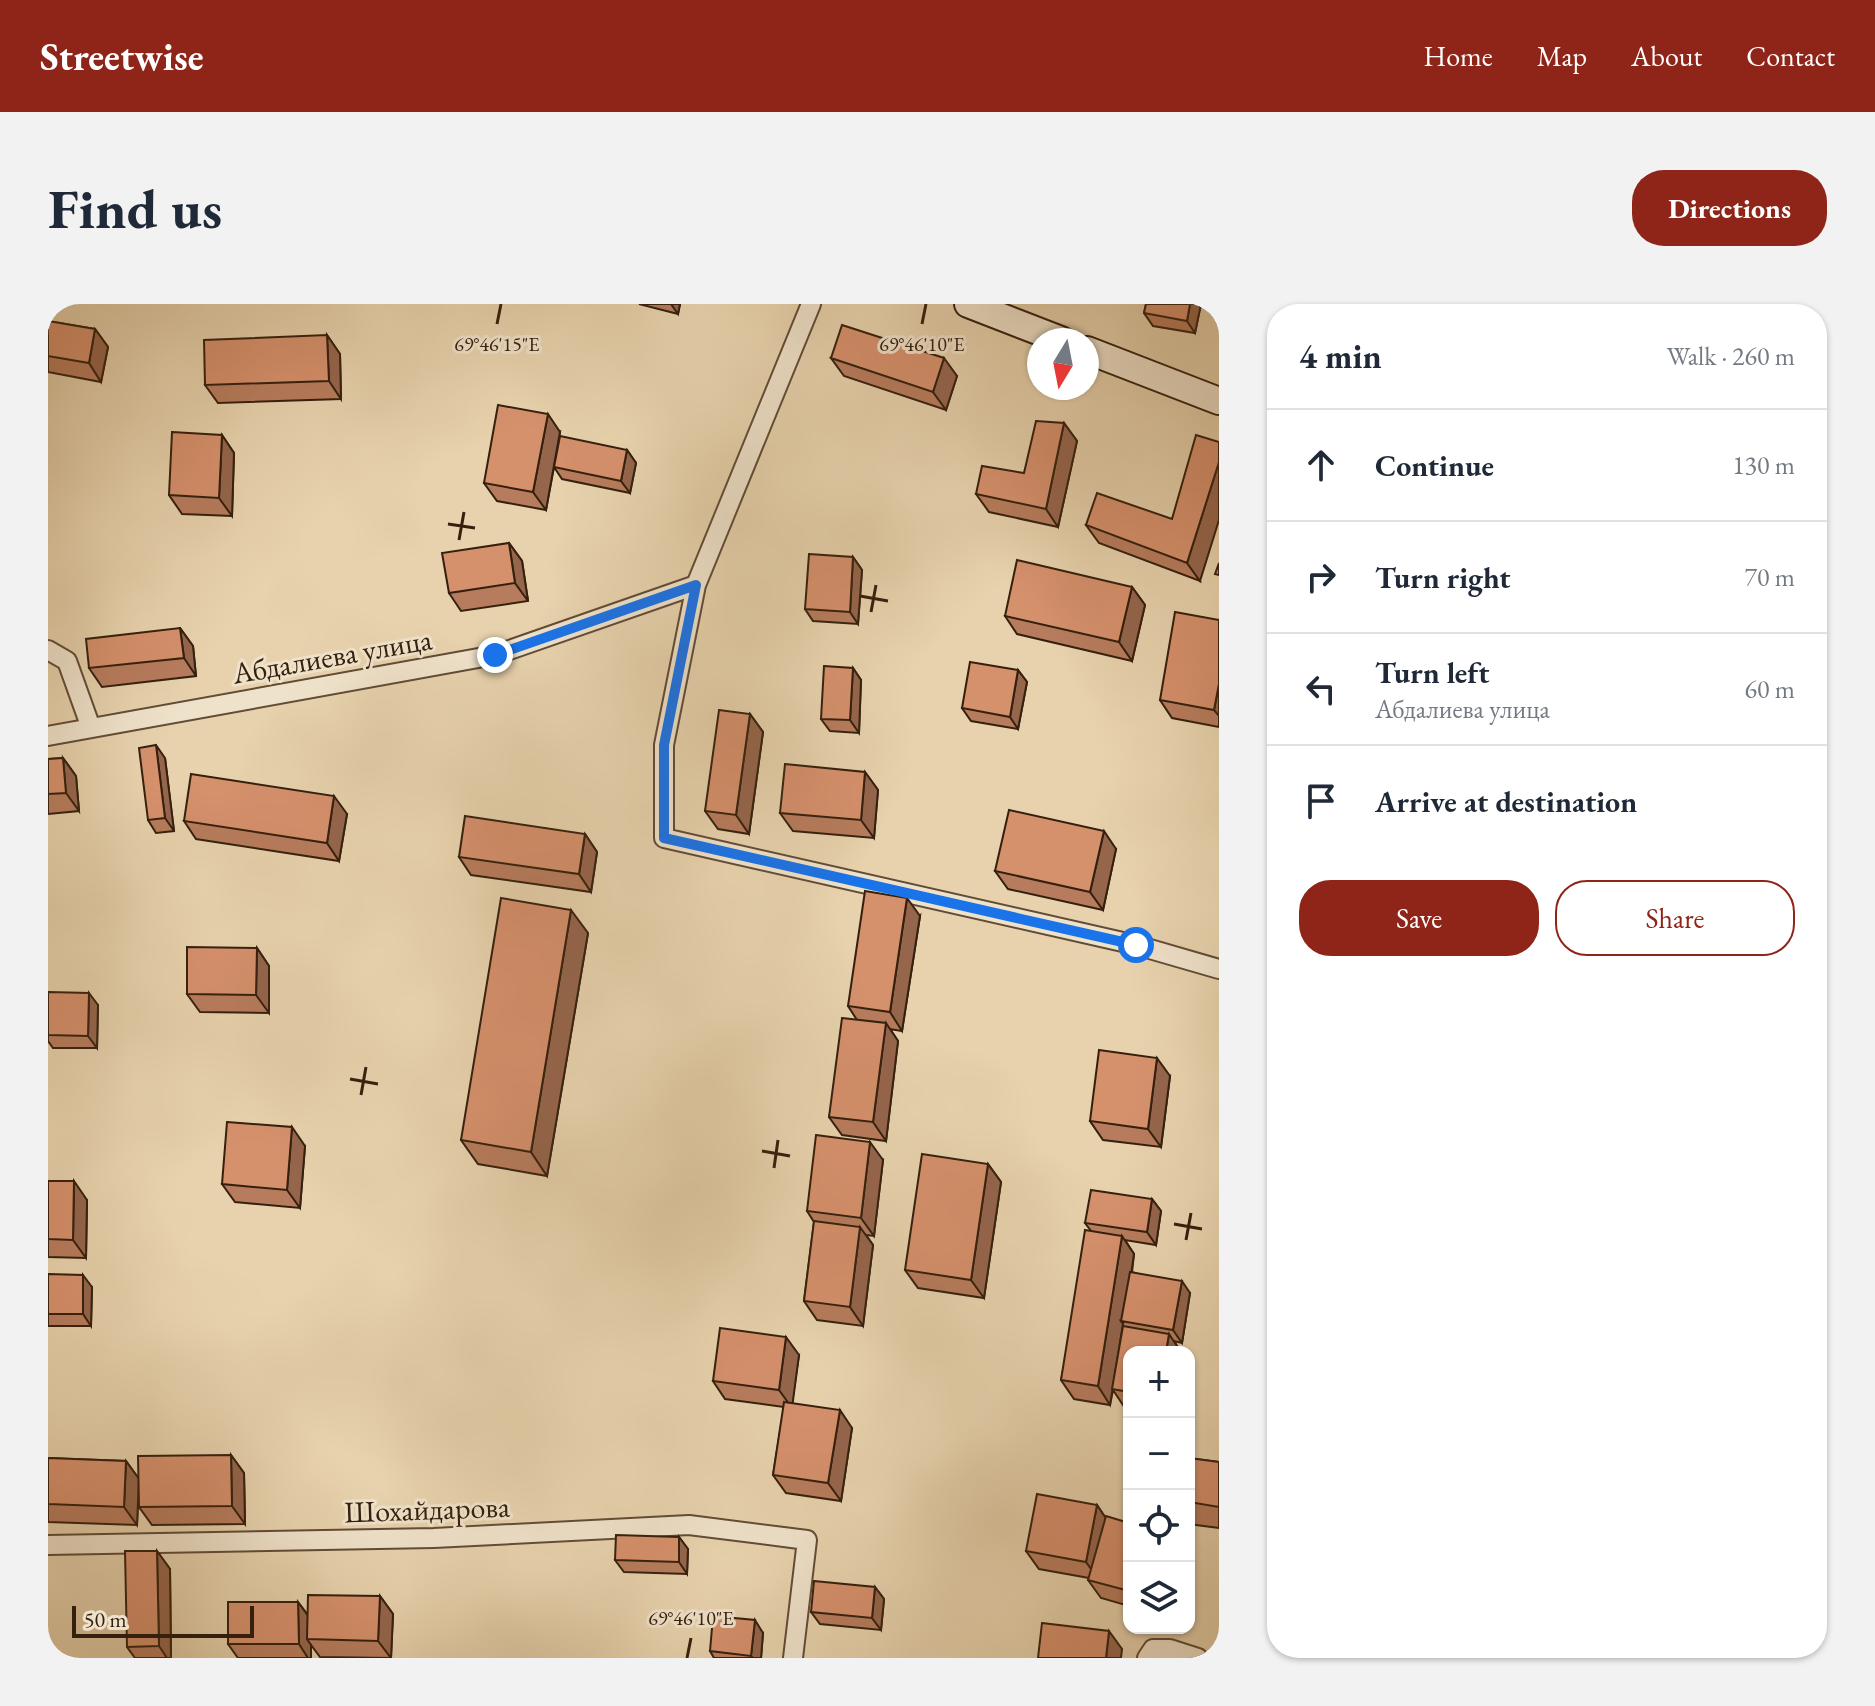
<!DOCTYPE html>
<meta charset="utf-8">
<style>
:root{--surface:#fff;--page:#f2f2f3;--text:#1f2937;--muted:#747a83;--line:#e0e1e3;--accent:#8f2418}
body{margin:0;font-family:"EB Garamond",serif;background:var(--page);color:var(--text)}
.controls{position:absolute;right:24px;bottom:24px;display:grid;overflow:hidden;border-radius:16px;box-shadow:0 2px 6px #0004}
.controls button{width:72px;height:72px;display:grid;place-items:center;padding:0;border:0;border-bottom:2px solid var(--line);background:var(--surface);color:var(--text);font:40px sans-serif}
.compass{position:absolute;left:979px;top:24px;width:72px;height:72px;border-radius:50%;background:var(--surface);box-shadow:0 2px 6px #0004;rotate:190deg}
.scale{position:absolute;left:24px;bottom:20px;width:182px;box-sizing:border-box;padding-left:8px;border:4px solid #35200e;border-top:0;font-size:22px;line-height:28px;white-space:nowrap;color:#35200e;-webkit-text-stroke:6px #efe2ca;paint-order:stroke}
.stop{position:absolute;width:24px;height:24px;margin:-18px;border:6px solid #1a73e8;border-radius:50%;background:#fff}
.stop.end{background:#1a73e8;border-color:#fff;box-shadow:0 2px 8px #0008}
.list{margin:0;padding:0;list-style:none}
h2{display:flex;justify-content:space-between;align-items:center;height:104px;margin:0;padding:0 32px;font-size:34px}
h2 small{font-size:26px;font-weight:400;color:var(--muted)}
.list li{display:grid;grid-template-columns:52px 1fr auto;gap:24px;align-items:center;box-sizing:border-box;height:112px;padding:0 32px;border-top:2px solid var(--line)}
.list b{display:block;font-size:30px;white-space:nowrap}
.list p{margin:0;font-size:26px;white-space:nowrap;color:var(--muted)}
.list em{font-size:26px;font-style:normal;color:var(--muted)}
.actions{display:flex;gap:16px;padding:24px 32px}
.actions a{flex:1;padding:18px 0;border:2px solid var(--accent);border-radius:32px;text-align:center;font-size:28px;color:var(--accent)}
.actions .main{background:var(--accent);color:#fff}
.icon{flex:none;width:44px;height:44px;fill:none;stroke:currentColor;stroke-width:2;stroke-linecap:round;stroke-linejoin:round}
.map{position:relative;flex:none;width:1171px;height:1354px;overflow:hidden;border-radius:32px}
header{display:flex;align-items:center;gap:48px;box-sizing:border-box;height:112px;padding:0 40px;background:var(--accent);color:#fff}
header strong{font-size:38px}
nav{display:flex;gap:44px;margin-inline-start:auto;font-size:28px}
.intro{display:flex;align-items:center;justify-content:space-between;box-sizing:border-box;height:192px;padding:0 48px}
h1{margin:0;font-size:56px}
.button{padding:20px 36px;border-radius:32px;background:var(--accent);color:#fff;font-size:28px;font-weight:700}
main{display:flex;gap:48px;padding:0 48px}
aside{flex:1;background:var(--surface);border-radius:32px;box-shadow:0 2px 6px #0004}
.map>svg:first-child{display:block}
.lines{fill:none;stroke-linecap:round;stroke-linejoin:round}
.minor-casing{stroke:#624c36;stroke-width:22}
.secondary-casing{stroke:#35200e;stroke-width:30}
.minor{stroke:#efe2ca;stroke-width:18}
.secondary{stroke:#efe2ca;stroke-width:26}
.wall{fill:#b77c5d;stroke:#35200e;stroke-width:2}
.shaded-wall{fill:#95654c;stroke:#35200e;stroke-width:2}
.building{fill:#d5906c;stroke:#35200e;stroke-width:2}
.route{stroke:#1a73e8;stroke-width:10}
.ticks{fill:none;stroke:#35200e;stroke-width:3}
.labels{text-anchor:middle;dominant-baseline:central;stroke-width:6;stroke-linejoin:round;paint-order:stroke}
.street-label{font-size:30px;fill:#35200e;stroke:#efe2ca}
.ticks-label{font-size:20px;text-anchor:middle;fill:#35200e;stroke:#efe2ca;stroke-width:6;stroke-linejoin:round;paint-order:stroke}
</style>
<header>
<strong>Streetwise</strong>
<nav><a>Home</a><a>Map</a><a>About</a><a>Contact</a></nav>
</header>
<div class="intro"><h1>Find us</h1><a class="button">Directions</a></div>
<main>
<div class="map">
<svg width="1171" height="1354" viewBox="0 0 1171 1354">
<rect width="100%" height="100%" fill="#e7d2ad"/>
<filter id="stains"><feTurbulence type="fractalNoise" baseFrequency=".0025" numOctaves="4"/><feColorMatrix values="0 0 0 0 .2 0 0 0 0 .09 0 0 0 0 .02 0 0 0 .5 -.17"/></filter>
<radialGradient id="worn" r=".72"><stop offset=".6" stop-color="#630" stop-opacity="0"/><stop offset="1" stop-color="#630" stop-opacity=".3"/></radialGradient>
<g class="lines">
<g class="minor-casing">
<path id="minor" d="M648 281 616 441V534L1088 641 1171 665
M0 346 19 357 43 424
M0 432 447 351 648 281 763 0
M0 1241 386 1234 641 1221 759 1236 745 1354
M1099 1354 1105 1345H1122L1150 1354"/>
</g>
<g class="secondary-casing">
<path id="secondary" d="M920 0 1013 36
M1039 46 1171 97"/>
</g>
<use href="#minor" class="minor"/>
<use href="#secondary" class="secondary"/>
</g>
<path class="wall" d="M591 0H632L630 10Z
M1098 0H1153L1147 29 1105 22 1096 9Z
M0 17 47 25 60 43 53 78 0 68Z
M279 31 292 50 293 95 170 99 157 81Z
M783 54 909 72 898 106 796 72Z
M1016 119 1029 137 1010 223 941 208 928 190 976 169Z
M512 128 506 163 579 146 588 159 582 189 514 175 506 163 498 206 449 197 436 179Z
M174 131 186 149 184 212 134 210 121 191Z
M1124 215 1152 277 1051 239 1038 221Z
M461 239 474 257 480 297 413 307 401 289Z
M805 253 814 266 810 320 765 317 757 305Z
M1084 283 1097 301 1084 357 969 330 957 312Z
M1171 316V423L1124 414 1112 396Z
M132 324 145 342 148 372 54 383 41 364Z
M805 364 813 376 811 429 782 427 773 415Z
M970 366 979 378 970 425 923 417 914 404Z
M702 410 715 428 701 530 670 525 657 507Z
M15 454 28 472 31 507 0 510V455Z
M117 454 126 527 108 529 100 516Z
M817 468 830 486 826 534 745 527 732 509Z
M299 510 291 557 148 535 136 517Z
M537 530 549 548 543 588 423 571 411 553Z
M1068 545 1055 606 960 585 947 567Z
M872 612 854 727 842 725 850 737 838 837 794 831 781 813 809 716 800 702Z
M540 629 499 872 430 860 413 836Z
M209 644 221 662V709L152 708 139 690Z
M0 688 50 701 49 744H5L0 737Z
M1122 772 1113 843 1055 836 1042 817Z
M257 842 252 904 187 898 174 880Z
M835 856 826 932 818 931 825 941 815 1022 769 1016 756 997 766 918 759 907Z
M940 860 953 878 936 994 870 984 857 966Z
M0 877 39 896 38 954 0 953Z
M1104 895 1113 907 1108 941 1077 936 1086 950 1084 968 1142 989 1134 1039 1126 1037 1133 1048H1081V1104H1077L1065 1086 1062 1101 1026 1095 1013 1076 1043 927 1037 919Z
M0 970 44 983 43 1022H0Z
M751 1051 744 1099 804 1124 793 1197 738 1189 725 1171 736 1103 677 1095 665 1077Z
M183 1151 196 1169 197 1220 104 1221 91 1203Z
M0 1154 78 1157 91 1175 89 1221 0 1218Z
M1141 1154 1171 1158V1224L1141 1220Z
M1049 1201 1057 1213 1081 1219V1302L1053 1294 1040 1276 1041 1274 991 1265 978 1247Z
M631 1233 640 1245 639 1270 576 1268 567 1256Z
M109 1247 122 1265 123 1354H87L79 1343Z
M827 1283 836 1295 833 1326 772 1320 763 1308Z
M332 1292 345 1310 343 1354 272 1353 263 1341V1354H190L180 1340 250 1298 260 1311Z
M715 1329 713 1354H666L662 1347Z"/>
<path class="shaded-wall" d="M623 0H632L630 10Z
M1142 0H1153L1147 29 1139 17Z
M47 25 60 43 53 78 41 59Z
M279 31 292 50 293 95 281 77Z
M896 54 909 72 898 106 885 88Z
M500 110 512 128 498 206 485 188Z
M1016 119 1029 137 1010 223 998 205Z
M174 131 186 149 184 212 171 194Z
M579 146 588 159 582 189 573 177Z
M1171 158V216L1152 277 1139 259Z
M461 239 474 257 480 297 467 279Z
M805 253 814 266 810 320 802 308Z
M1084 283 1097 301 1084 357 1071 338Z
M132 324 145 342 148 372 136 354Z
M805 364 813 376 811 429 802 416Z
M970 366 979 378 970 425 962 413Z
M1171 380V412L1166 406Z
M702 410 715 428 701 530 688 511Z
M108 441 117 454 126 527 117 514Z
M15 454 28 472 31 507 18 489Z
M817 468 830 486 826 534 813 516Z
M286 492 299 510 291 557 279 539Z
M1056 527 1068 545 1055 606 1042 588Z
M537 530 549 548 543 588 531 570Z
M859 594 872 612 854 727 842 708Z
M523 606 540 629 499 872 483 848Z
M209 644 221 662V709L208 691Z
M41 689 50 701 49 744 40 732Z
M838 719 850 737 838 837 825 818Z
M1109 754 1122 772 1113 843 1100 825Z
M244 823 257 842 252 904 239 886Z
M822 838 835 856 826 932 813 914Z
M940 860 953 878 936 994 923 976Z
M26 877 39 896 38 954 25 936Z
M1104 895 1113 907 1108 941 1099 928Z
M812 923 825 941 815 1022 802 1003Z
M1074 932 1086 950 1076 1018 1073 1017 1075 1020 1062 1101 1050 1082Z
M35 971 44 983 43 1022 35 1010Z
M1134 977 1142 989 1134 1039 1125 1026Z
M1121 1030 1133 1048H1118Z
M738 1033 751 1051 744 1104 731 1086Z
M792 1106 804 1124 793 1197 780 1179Z
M183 1151 196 1169 197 1220 184 1202Z
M78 1157 91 1175 89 1221 76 1203Z
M1049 1201 1061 1219 1051 1276 1038 1258Z
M631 1233 640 1245 639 1270 631 1258Z
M109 1247 122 1265 123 1354H119L111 1342Z
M827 1283 836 1295 833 1326 824 1314Z
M332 1292 345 1310 343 1354 330 1337Z
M250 1298 263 1316 259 1335 263 1341V1354H260L251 1340Z
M707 1316 715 1329 713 1354H705L703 1352Z
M1061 1327 1074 1345 1073 1354H1058Z"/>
<path class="building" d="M1098 0H1142L1139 17 1096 9Z
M0 17 47 25 41 59 0 52Z
M794 21 896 54 885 88 783 54Z
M279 31 281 77 157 81 156 36Z
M450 101 500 110 485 188 436 179Z
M988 117 1016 119 998 205 928 190 934 162 976 169Z
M124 128 174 131 171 194 121 191Z
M1148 131 1171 138V158L1139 259 1038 221 1049 189 1124 215Z
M512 132 579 146 573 177 506 163Z
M461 239 467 279 401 289 394 249Z
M761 250 805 253 802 308 757 305Z
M969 256 1084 283 1071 338 957 312Z
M1171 259V271L1167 270Z
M1127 308 1171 316V380L1166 406 1112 396Z
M132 324 136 354 41 364 38 335Z
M922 358 970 366 962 413 914 404Z
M776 362 805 364 802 416 773 415Z
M671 406 702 410 688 511 657 507Z
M108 441 117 514 100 516 91 444Z
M15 454 18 489 0 490V455Z
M737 460 817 468 813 516 732 509Z
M143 470 286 492 279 539 136 517Z
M961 506 1056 527 1042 588 947 567Z
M417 512 537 530 531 570 411 553Z
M817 587 859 594 842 708 800 702Z
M453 594 523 606 483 848 413 836Z
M139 643 209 644 208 691 139 690Z
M0 688 41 689 40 732 0 731Z
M794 714 838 719 825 818 781 813Z
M1051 746 1109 754 1100 825 1042 817Z
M179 818 244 823 239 886 174 880Z
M768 831 822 838 813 914 759 907Z
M874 850 940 860 923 976 857 966Z
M0 877H26L25 936 0 935Z
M1043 886 1104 895 1099 928 1037 919Z
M766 917 812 923 802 1003 756 997Z
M1037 926 1074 932 1050 1082 1013 1076Z
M1082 968 1134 977 1125 1026 1073 1017Z
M0 970 35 971V1010H0Z
M1075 1022 1121 1030 1118 1048H1081V1088L1064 1085Z
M672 1024 738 1033 731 1086 665 1077Z
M736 1098 792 1106 780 1179 725 1171Z
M183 1151 184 1202 91 1203 90 1152Z
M0 1154 78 1157 76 1203 0 1200Z
M1141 1154 1171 1158V1203L1141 1198Z
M989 1190 1049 1201 1038 1258 978 1247Z
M1058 1212 1081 1219V1287L1040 1276Z
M568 1231 631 1233V1258L567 1256Z
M77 1247H109L111 1342 79 1343Z
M766 1277 827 1283 824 1314 763 1308Z
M260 1291 332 1292 330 1337 259 1335Z
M180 1298H250L251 1340H180Z
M665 1312 707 1316 703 1352 662 1347Z
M994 1319 1061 1327 1058 1354H990Z"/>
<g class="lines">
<path class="route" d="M447 351 648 281 616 441V534L1088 641"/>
</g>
<path class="ticks" d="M449 20 453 0M874 20 878 0M400 220 427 224M411 236 416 208M812 292 840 297M823 308 828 281M302 775 330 780M313 791 318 763M714 847 742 852M726 864 730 836M1126 920 1154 925M1138 936 1143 909M639 1354 643 1334"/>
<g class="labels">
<g class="street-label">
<text transform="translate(284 352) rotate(-10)">Абдалиева улица</text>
<text transform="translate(379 1205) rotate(-2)">Шохайдарова</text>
</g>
</g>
<g class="ticks-label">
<text x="449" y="47">69°46'15"E</text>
<text x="874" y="47">69°46'10"E</text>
<text x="643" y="1321">69°46'10"E</text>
</g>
<rect width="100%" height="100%" filter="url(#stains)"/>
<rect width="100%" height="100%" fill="url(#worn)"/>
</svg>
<div class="controls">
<button>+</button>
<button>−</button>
<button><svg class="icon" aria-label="locate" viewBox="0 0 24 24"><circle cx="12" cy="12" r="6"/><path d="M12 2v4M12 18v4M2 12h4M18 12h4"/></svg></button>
<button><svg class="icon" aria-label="layers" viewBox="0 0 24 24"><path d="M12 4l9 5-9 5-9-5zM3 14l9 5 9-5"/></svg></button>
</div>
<svg class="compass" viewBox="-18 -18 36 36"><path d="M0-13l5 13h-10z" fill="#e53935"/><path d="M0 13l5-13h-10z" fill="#747a83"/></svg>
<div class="scale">50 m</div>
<div class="stop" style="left:1088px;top:641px"></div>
<div class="stop end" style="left:447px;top:351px"></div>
</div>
<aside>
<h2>4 min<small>Walk · 260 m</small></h2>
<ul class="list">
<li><svg class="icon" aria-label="ahead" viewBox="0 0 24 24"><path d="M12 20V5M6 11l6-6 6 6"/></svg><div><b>Continue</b></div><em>130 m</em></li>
<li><svg class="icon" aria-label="right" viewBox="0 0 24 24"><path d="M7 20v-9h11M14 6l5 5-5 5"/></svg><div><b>Turn right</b></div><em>70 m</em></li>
<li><svg class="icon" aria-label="left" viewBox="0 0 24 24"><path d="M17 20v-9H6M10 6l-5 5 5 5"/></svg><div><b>Turn left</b><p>Абдалиева улица</p></div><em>60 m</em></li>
<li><svg class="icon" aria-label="arrive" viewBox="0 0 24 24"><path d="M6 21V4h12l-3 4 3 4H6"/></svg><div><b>Arrive at destination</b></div></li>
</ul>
<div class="actions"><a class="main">Save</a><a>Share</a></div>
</aside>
</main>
